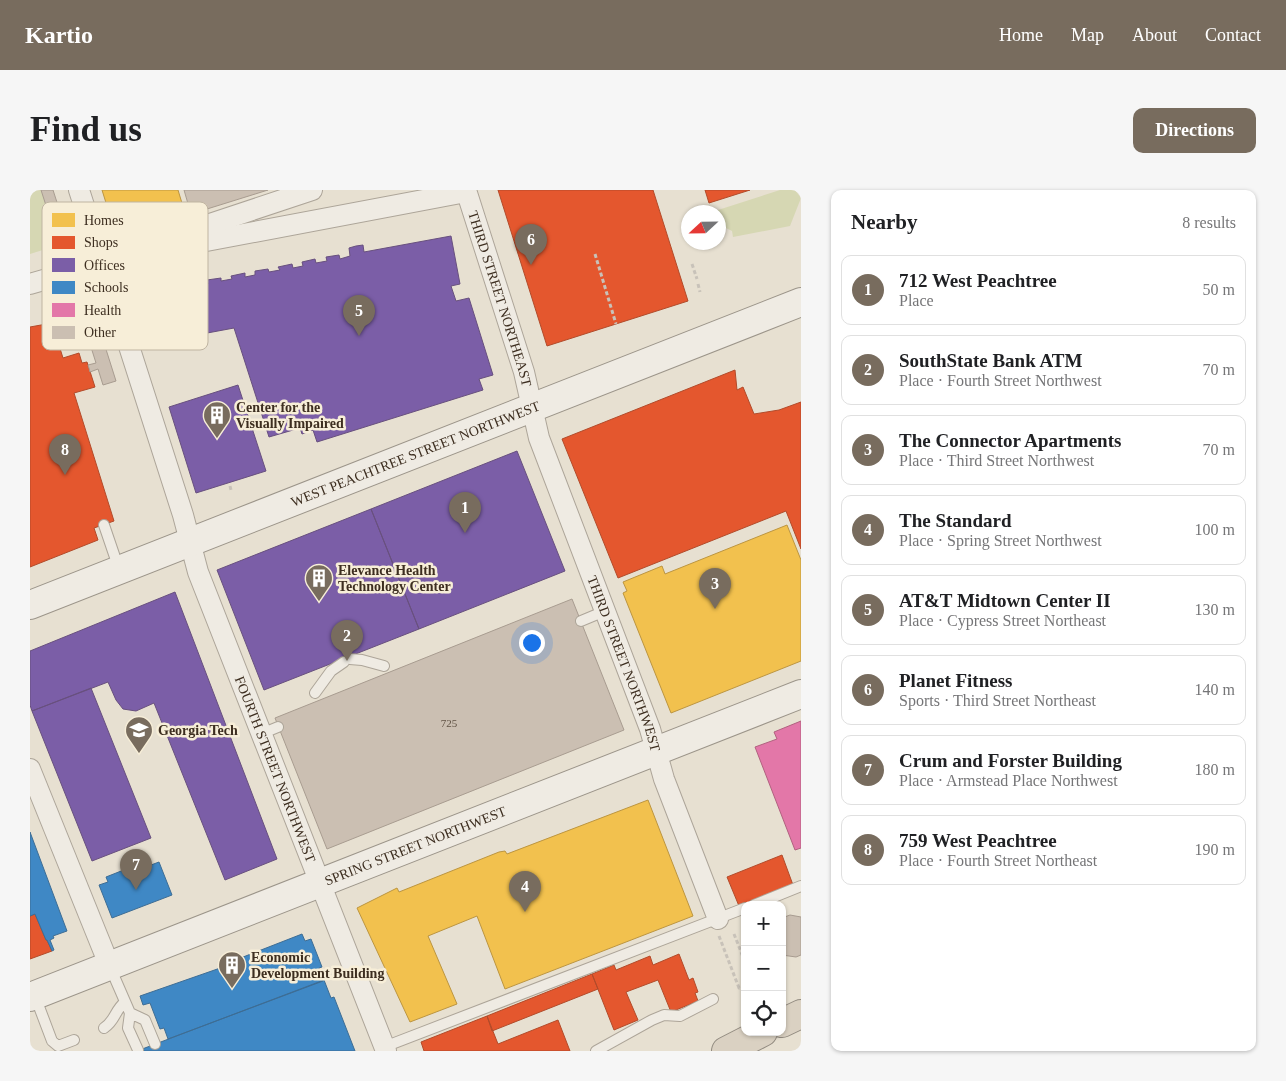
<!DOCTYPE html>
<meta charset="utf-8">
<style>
:root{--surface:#fff;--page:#f6f6f6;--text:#202124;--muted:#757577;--line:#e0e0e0;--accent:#786c5e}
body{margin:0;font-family:Georgia,serif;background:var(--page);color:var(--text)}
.controls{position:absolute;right:15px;bottom:15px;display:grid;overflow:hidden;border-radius:10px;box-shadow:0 1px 4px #0004}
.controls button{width:45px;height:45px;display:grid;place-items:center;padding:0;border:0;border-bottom:1px solid var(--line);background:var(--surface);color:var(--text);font:25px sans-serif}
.compass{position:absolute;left:651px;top:15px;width:45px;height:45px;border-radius:50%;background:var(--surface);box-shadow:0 1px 4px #0004;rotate:248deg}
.you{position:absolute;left:501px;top:452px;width:18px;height:18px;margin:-12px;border:4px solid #fff;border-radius:50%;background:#1a73e8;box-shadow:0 0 0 8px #1a73e833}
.badge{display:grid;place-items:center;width:32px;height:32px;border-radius:50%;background:var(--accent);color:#fff;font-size:16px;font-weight:700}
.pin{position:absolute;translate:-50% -41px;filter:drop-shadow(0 1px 2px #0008)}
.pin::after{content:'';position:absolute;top:26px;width:18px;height:15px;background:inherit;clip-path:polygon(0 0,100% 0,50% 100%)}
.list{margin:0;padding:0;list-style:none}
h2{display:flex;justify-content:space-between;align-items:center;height:65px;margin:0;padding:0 20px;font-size:21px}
h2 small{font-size:16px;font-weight:400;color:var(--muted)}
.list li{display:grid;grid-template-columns:32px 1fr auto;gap:15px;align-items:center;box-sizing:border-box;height:70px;margin:0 10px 10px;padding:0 10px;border:1px solid var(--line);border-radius:10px}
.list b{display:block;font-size:19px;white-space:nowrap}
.list p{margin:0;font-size:16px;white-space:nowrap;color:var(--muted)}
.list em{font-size:16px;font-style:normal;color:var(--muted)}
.icon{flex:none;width:28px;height:28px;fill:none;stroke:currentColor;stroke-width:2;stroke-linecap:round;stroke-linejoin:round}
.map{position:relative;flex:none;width:771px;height:861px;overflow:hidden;border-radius:10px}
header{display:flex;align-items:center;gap:30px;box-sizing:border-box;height:70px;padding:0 25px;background:var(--accent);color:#fff}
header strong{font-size:24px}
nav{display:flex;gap:28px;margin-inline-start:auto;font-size:18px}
.intro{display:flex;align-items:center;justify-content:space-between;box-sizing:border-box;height:120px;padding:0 30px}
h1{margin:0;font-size:35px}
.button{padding:12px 22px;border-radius:10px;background:var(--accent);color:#fff;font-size:18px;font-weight:700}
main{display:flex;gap:30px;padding:0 30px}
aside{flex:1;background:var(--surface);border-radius:10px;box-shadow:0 1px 4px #0004}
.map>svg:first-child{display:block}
.green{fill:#d6d7b3}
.homes{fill:#f2c14e;stroke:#bc9540}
.shops{fill:#e4572e;stroke:#b24b2a}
.offices{fill:#7b5ea7;stroke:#68507e}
.schools{fill:#3f88c5;stroke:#3e6d94}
.health{fill:#e377a8;stroke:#b1617f}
.building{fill:#cbbfb2;stroke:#a89c90}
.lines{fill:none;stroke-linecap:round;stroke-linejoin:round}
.service-casing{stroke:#ada599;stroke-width:12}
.minor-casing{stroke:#ada599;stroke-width:22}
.secondary-casing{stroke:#9c958a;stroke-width:30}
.motorway-casing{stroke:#928b80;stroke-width:30}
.path{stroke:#c8c2b9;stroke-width:3;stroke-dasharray:4 2.5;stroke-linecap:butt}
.service{stroke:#efebe3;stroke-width:10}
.minor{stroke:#efebe3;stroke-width:20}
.secondary{stroke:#efebe3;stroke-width:28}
.motorway{stroke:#dad1c2;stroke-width:28}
.labels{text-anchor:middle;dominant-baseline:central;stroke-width:5;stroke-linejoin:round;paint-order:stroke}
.number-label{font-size:11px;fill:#605244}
.street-label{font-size:14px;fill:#3d2e20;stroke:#f7eed8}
.poi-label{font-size:14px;font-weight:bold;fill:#3d2e20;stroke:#f7eed8;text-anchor:start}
.key{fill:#f7eed8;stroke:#bfb4a1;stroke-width:1}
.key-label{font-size:14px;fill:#3d2e20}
</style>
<header>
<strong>Kartio</strong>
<nav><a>Home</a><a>Map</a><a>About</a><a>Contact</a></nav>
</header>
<div class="intro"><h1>Find us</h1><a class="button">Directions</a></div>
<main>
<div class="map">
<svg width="771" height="861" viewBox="0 0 771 861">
<rect width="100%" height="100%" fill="#e7e0d1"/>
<path class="green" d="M0 0H15L32 54 0 64Z
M750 0H765L771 8 760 36 703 47 702 41 694 37H689L688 22H685L688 20Z"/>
<path class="homes" d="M72 0H148L155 23 86 45Z
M757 335 771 370V471L641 523 593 403 597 401 593 392 632 376 635 384Z
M618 610 663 726 475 799 447 726 398 746 427 814 380 832 327 718 367 698 369 702 469 662 475 661 477 664Z"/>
<path class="shops" d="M468 0H623L658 111 517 156Z
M675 0H720L679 13Z
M22 133 33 168 49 163 52 173 57 172 65 197 44 203 84 331 64 338 68 350 0 377V137Z
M705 180 707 200 713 197 724 224 749 220 771 212V359L756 321 588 388 532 249Z
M752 665 763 695 709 716 697 687Z
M5 724 16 750H17L22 761 0 769V726Z
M649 764 659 790 663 788 668 802 665 803 668 811 641 822 628 790 596 802 608 830 584 840 562 784 584 775 586 780 620 766 623 775Z
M562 784 568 799 462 841 457 826Z
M457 826 468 854 528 830 540 861H394L391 852Z"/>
<path class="offices" d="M421 46 430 94 421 96 426 111 439 108 463 185 449 189 453 200 287 252 283 240 272 244 270 238 239 247 204 138 129 152 121 114 116 115 106 81 117 78 121 105 130 103 129 100 144 97V100L154 99 153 95 167 92 168 96 178 94 177 90 191 88V91L202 89 201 86 215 83V87L225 85V81L238 79 239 82 250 80 248 77 262 74 263 78 273 76 272 72 285 69 286 73 297 71 296 67 309 65 310 69 320 66 319 58 326 56 333 55 334 62Z
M208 195 236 281 166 303 139 217Z
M487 261 535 381 389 439 341 319Z
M341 319 389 439 234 500 187 380Z
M145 402 247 669 195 690 124 513 106 521 93 519 86 510 78 492 2 521 0 515V461Z
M61 498 121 648 62 671 2 521Z"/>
<path class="schools" d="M0 642 37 741 23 746 24 748 20 750 24 760 22 761 17 750H16L5 724 0 726Z
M119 670 121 675 129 672 142 705 82 728 69 695 78 692 76 687Z
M272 744 275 751 281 749 292 777 289 778 293 791 138 849 134 838 130 839 120 813 113 815 110 806 196 776 208 769Z
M294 790 301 808 304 807 325 861H107Z"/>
<path class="health" d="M771 531V658L765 660 725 557 747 549 744 542Z"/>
<path class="building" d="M11 0H23L42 59 31 62Z
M154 0H238L161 24Z
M56 96 86 191 73 195 68 179 60 182 59 178 58 175 66 173 43 100Z
M542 409 594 540 297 659 245 528Z
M760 725 771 727V765L766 767 752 765V728Z"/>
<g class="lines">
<g class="service-casing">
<path id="service" d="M74 335 89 379
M551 431 575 421
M320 469 332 470 354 476
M285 503 301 481 314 472
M231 544 248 537
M724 715 771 696
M80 777 100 823 98 838 108 860
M5 806 22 851 28 856 44 850
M100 823 115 830 125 854
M74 838C86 830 84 821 95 812
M354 857 715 718
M566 861 622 830 634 825 650 826 683 809"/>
</g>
<g class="minor-casing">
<g id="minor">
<path id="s1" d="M49 0 153 325 168 382 356 861"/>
<path id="s2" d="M436 0 494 182 509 248 620 539 634 589 688 729"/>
<path d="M156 49 162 52H171L436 2"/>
<path d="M0 94 156 49 160 43 168 38 282 0"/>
<path d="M0 579 80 777"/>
</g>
</g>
<g class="secondary-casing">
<g id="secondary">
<path id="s3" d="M0 415 771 112"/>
<path id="s4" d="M0 807 771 504"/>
</g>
</g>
<g class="motorway-casing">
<path id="motorway" d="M752 833 771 824
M696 861 733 842"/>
</g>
<path class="path" d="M565 64 586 134
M662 74 667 89
M668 94 670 102
M200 296 201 300
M704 744 715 772
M689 746 709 798 715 795"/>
<use href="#service" class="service"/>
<use href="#minor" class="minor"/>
<use href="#secondary" class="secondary"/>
<use href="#motorway" class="motorway"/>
</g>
<defs>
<g id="building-pin" transform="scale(1.4375)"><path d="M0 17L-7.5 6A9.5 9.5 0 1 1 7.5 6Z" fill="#786c5e" stroke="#f7eed8"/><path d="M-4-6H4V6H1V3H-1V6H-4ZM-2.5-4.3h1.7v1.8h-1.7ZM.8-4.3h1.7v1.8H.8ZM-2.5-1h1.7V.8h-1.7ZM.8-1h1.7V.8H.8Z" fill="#fff"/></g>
<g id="university-pin" transform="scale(1.4375)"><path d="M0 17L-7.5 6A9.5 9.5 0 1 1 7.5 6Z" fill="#786c5e" stroke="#f7eed8"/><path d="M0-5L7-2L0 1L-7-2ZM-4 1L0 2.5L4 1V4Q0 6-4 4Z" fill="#fff"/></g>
</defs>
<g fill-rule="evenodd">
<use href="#building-pin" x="187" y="225"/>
<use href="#building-pin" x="289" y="388"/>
<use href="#university-pin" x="109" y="540"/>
<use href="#building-pin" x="202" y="775"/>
</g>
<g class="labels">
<g class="number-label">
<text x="419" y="533">725</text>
</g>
<g class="street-label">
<text stroke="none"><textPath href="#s2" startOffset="114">THIRD STREET NORTHEAST</textPath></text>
<text stroke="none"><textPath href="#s3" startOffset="414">WEST PEACHTREE STREET NORTHWEST</textPath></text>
<text stroke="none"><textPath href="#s2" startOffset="500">THIRD STREET NORTHWEST</textPath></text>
<text stroke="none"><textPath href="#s1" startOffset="612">FOURTH STREET NORTHWEST</textPath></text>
<text stroke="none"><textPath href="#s4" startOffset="414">SPRING STREET NORTHWEST</textPath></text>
</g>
<g class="poi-label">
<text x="206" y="217">Center for the<tspan x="206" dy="16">Visually Impaired</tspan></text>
<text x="308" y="380">Elevance Health<tspan x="308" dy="16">Technology Center</tspan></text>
<text x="128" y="540">Georgia Tech</text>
<text x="221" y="767">Economic<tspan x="221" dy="16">Development Building</tspan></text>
</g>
</g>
<rect x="12" y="12" width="166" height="148" rx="8" class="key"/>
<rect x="22" y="23" width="23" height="14" fill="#f2c14e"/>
<rect x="22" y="46" width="23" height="13" fill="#e4572e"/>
<rect x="22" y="68" width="23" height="14" fill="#7b5ea7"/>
<rect x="22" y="91" width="23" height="13" fill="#3f88c5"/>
<rect x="22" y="113" width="23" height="14" fill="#e377a8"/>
<rect x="22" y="136" width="23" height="13" fill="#cbbfb2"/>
<g class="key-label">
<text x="54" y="35">Homes</text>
<text x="54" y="57">Shops</text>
<text x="54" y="80">Offices</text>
<text x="54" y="102">Schools</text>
<text x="54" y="125">Health</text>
<text x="54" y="147">Other</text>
</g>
</svg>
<div class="controls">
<button>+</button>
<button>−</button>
<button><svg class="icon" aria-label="locate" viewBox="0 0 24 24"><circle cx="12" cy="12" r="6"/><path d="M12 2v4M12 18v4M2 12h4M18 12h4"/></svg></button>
</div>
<svg class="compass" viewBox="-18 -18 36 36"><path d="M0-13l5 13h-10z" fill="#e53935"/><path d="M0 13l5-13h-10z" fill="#757577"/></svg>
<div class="you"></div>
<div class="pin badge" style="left:435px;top:343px">1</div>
<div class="pin badge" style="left:317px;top:471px">2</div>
<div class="pin badge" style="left:685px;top:419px">3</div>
<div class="pin badge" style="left:495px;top:722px">4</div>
<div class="pin badge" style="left:329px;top:146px">5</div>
<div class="pin badge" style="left:501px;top:75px">6</div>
<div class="pin badge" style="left:106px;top:700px">7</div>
<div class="pin badge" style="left:35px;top:285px">8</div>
</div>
<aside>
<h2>Nearby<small>8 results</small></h2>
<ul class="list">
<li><span class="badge">1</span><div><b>712 West Peachtree</b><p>Place</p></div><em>50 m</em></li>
<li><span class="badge">2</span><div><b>SouthState Bank ATM</b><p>Place · Fourth Street Northwest</p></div><em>70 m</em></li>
<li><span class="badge">3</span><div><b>The Connector Apartments</b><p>Place · Third Street Northwest</p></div><em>70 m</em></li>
<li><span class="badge">4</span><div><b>The Standard</b><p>Place · Spring Street Northwest</p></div><em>100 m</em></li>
<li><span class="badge">5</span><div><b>AT&amp;T Midtown Center II</b><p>Place · Cypress Street Northeast</p></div><em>130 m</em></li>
<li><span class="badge">6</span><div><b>Planet Fitness</b><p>Sports · Third Street Northeast</p></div><em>140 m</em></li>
<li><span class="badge">7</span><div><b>Crum and Forster Building</b><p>Place · Armstead Place Northwest</p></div><em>180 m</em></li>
<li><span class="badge">8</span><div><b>759 West Peachtree</b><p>Place · Fourth Street Northeast</p></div><em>190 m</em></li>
</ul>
</aside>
</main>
